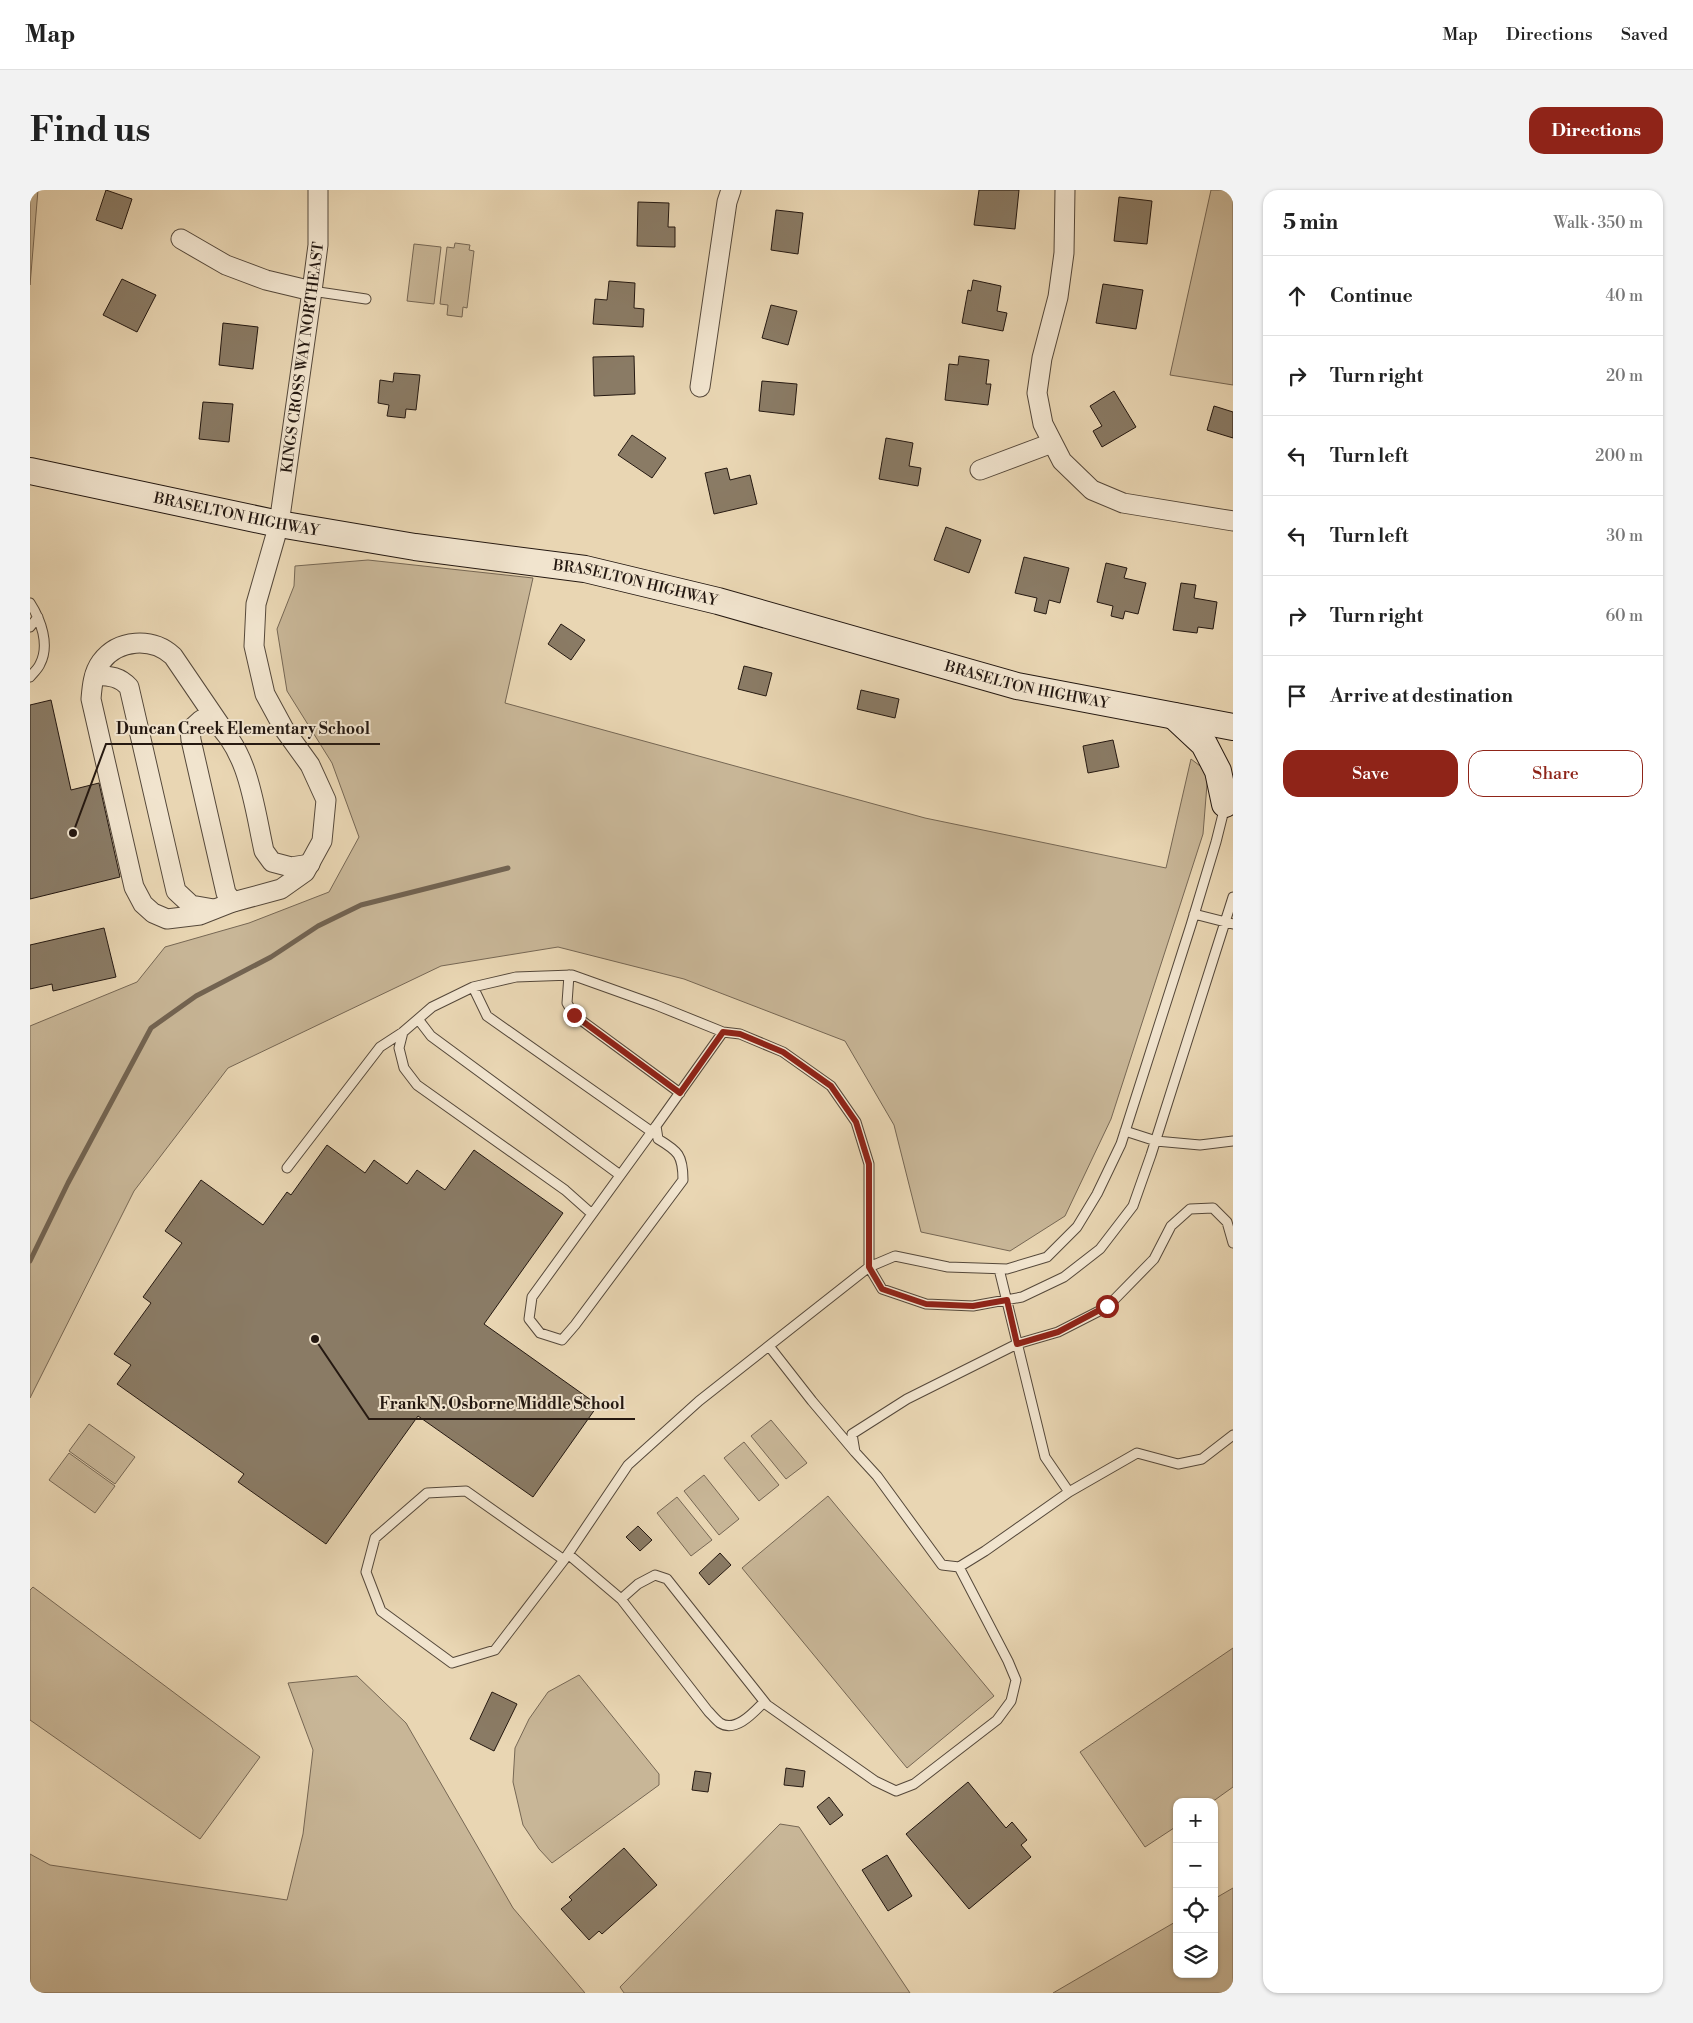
<!DOCTYPE html>
<meta charset="utf-8">
<style>
:root{--surface:#fff;--page:#f2f2f2;--text:#222;--muted:#767676;--line:#e0e0e0;--accent:#8f2418}
body{margin:0;font-family:"Libre Bodoni",serif;background:var(--page);color:var(--text)}
.controls{position:absolute;right:15px;bottom:15px;display:grid;overflow:hidden;border-radius:10px;box-shadow:0 1px 4px #0004}
.controls button{width:45px;height:45px;display:grid;place-items:center;padding:0;border:0;border-bottom:1px solid var(--line);background:var(--surface);color:var(--text);font:25px sans-serif}
.stop{position:absolute;width:15px;height:15px;margin:-11px;border:4px solid #8f2418;border-radius:50%;background:#fff}
.stop.end{background:#8f2418;border-color:#fff;box-shadow:0 1px 5px #0008}
.list{margin:0;padding:0;list-style:none}
h2{display:flex;justify-content:space-between;align-items:center;height:65px;margin:0;padding:0 20px;font-size:21px}
h2 small{font-size:16px;font-weight:400;color:var(--muted)}
.list li{display:grid;grid-template-columns:32px 1fr auto;gap:15px;align-items:center;box-sizing:border-box;height:80px;padding:0 20px;border-top:1px solid var(--line)}
.list b{display:block;font-size:19px;white-space:nowrap}
.list em{font-size:16px;font-style:normal;color:var(--muted)}
.actions{display:flex;gap:10px;padding:15px 20px}
.actions a{flex:1;padding:11px 0;border:1px solid var(--accent);border-radius:15px;text-align:center;font-size:18px;color:var(--accent)}
.actions .main{background:var(--accent);color:#fff}
.icon{flex:none;width:28px;height:28px;fill:none;stroke:currentColor;stroke-width:2;stroke-linecap:round;stroke-linejoin:round}
.map{position:relative;flex:none;width:1203px;height:1803px;overflow:hidden;border-radius:15px}
header{display:flex;align-items:center;gap:30px;box-sizing:border-box;height:70px;padding:0 25px;background:var(--surface);border-bottom:1px solid var(--line)}
header strong{font-size:24px}
nav{display:flex;gap:28px;margin-inline-start:auto;font-size:18px}
.intro{display:flex;align-items:center;justify-content:space-between;box-sizing:border-box;height:120px;padding:0 30px}
h1{margin:0;font-size:35px}
.button{padding:12px 22px;border-radius:15px;background:var(--accent);color:#fff;font-size:18px;font-weight:700}
main{display:flex;gap:30px;padding:0 30px}
aside{flex:1;background:var(--surface);border-radius:15px;box-shadow:0 1px 4px #0004}
.map>svg:first-child{display:block}
.green{fill:#c8b697;stroke:#766754}
.lines{fill:none;stroke-linecap:round;stroke-linejoin:round}
.stream{stroke:#726351;stroke-width:5}
.building{fill:#8a7b65;stroke:#241811}
.service-casing{stroke:#55483a;stroke-width:11}
.minor-casing{stroke:#55483a;stroke-width:21}
.secondary-casing{stroke:#241811;stroke-width:28}
.service{stroke:#f1e4ce;stroke-width:9}
.minor{stroke:#f1e4ce;stroke-width:19}
.secondary{stroke:#f1e4ce;stroke-width:26}
.route{stroke:#8f2418;stroke-width:6}
.labels{text-anchor:middle;dominant-baseline:central;stroke-width:4;stroke-linejoin:round;paint-order:stroke}
.street-label{font-size:15px;fill:#241811;stroke:#f1e4ce}
.leader{fill:none;stroke:#241811;stroke-width:2}
.callout-dot{fill:#241811;stroke:#f1e4ce;stroke-width:2}
.callout-label{font-size:16px;text-anchor:middle;font-weight:bold;fill:#241811;stroke:#f1e4ce;stroke-width:4;stroke-linejoin:round;paint-order:stroke}
</style>
<header>
<strong>Map</strong>
<nav><a>Map</a><a>Directions</a><a>Saved</a></nav>
</header>
<div class="intro"><h1>Find us</h1><a class="button">Directions</a></div>
<main>
<div class="map">
<svg width="1203" height="1803" viewBox="0 0 1203 1803">
<rect width="100%" height="100%" fill="#e9d6b3"/>
<filter id="stains"><feTurbulence type="fractalNoise" baseFrequency=".004" numOctaves="4"/><feColorMatrix values="0 0 0 0 .2 0 0 0 0 .09 0 0 0 0 .02 0 0 0 .5 -.17"/></filter>
<radialGradient id="worn" r=".72"><stop offset=".6" stop-color="#630" stop-opacity="0"/><stop offset="1" stop-color="#630" stop-opacity=".3"/></radialGradient>
<path class="green" d="M0 0H8L0 95Z
M1181 0H1203V195L1140 185Z
M425 53 440 55 439 60 444 61 437 118 433 117 432 127 417 125 418 115 410 114 417 57 424 58Z
M384 54 411 57 404 114 377 111Z
M338 370 503 388 475 513 895 628 1136 678 1161 569 1178 582 1173 644 1081 929 1035 1026 980 1061 891 1042 864 935 815 851 654 789 528 757 411 776 198 878 104 1001 0 1208V836L107 792 135 757 219 733 299 702 329 647 302 573 257 501 247 439 264 396 265 376Z
M741 1230 777 1273 756 1289 721 1246Z
M59 1234 105 1267 85 1294 39 1261Z
M714 1252 749 1295 729 1311 694 1268Z
M39 1263 85 1296 65 1323 19 1290Z
M674 1285 709 1329 689 1345 654 1301Z
M798 1306 964 1506 877 1578 712 1378Z
M647 1307 682 1350 661 1366 627 1323Z
M3 1397 230 1567 170 1649 0 1530V1400Z
M1203 1458V1597L1182 1612H1147V1636L1115 1657 1050 1562Z
M549 1485 629 1584V1595L522 1673 509 1659 493 1635 483 1592 485 1558 499 1529 518 1502Z
M327 1486 376 1533 483 1718 555 1803H0V1664L20 1675 257 1710 273 1644 283 1560 258 1493Z
M750 1634 769 1637 880 1803H594L590 1797Z
M1203 1698V1803H1023L1147 1731V1784H1184V1709Z"/>
<g class="lines">
<path class="stream" d="M0 1071 38 993 121 838 166 806 241 767 288 736 331 715 478 678"/>
</g>
<path class="building" d="M76 0 102 9 92 39 66 30Z
M949 0H989L985 39 944 35Z
M1089 7 1122 11 1117 54 1084 51Z
M608 12 639 13 638 37H645V57L607 56Z
M746 20 773 23 768 64 741 60Z
M92 89 126 105 107 142 73 125Z
M943 90 971 96 967 121 977 123 973 141 932 133 938 100 941 101Z
M579 91 605 93 604 118 614 119 613 137 563 134 565 109 577 110Z
M1073 94 1113 100 1106 139 1066 133Z
M741 115 767 121 758 155 732 148Z
M193 133 228 137 223 179 189 175Z
M604 166 605 204 564 206 563 167Z
M929 166 959 170 956 194H961L958 215 915 210 919 174 928 175Z
M364 183 390 185 386 220 376 219 375 228 357 226 359 215 348 213 350 190 363 192Z
M732 191 767 194 764 225 729 221Z
M1084 201 1106 237 1072 257 1063 241 1072 236 1060 216Z
M173 212 203 214 199 252 169 249Z
M1184 216 1203 222V248L1177 240Z
M602 245 636 268 622 288 588 265Z
M856 248 883 253 879 276 891 278 888 296 849 289Z
M697 278 700 290 720 285 727 314 684 324 675 283Z
M916 337 951 350 939 383 904 370Z
M994 367 1039 378 1030 413 1019 410 1016 424 1004 421 1007 408 985 403Z
M1076 373 1097 378 1094 388 1116 393 1108 424 1095 421 1093 429 1081 426 1083 416 1067 412Z
M1151 393 1166 395 1164 408 1187 412 1183 439 1168 437 1167 443 1143 440Z
M531 434 555 450 541 470 518 454Z
M714 476 742 483 736 506 708 499Z
M831 500 869 509 865 528 827 519Z
M21 510 41 600 69 593 90 687 0 709V515Z
M1083 550 1089 577 1058 583 1053 556Z
M74 738 86 787 23 801 22 794 0 799V755Z
M297 955 335 983 344 970 377 994 387 980 415 1000 444 960 533 1023 454 1134 568 1215 503 1307 388 1226 296 1354 208 1292 214 1284 87 1194 101 1175 84 1164 121 1113 113 1107 152 1053 135 1041 171 990 233 1035 257 1002 261 1005Z
M608 1336 622 1350 610 1361 596 1347Z
M690 1363 701 1375 679 1395 669 1383Z
M462 1502 487 1514 464 1561 440 1549Z
M756 1578 775 1581 773 1597 754 1595Z
M665 1581 681 1583 678 1602 662 1600Z
M938 1592 976 1638 982 1632 997 1650 991 1655 1001 1667 939 1719 876 1644Z
M799 1607 813 1625 800 1635 787 1617Z
M594 1658 627 1695 572 1744 569 1741 559 1750 531 1719 542 1710 539 1707Z
M857 1665 882 1706 858 1721 832 1680Z"/>
<g class="lines">
<g class="service-casing">
<path id="service" d="M282 101 336 109
M0 413C11 430 20 455 10 474 8 479 3 483 0 487
M0 437 8 427
M1164 724 1203 734
M539 785 537 813 544 825 650 903
M443 797 457 826 622 942
M388 829 401 846 590 985
M626 936 502 1107 499 1129 510 1143 532 1150 545 1135 653 990C653 965 648 961 628 949L626 936 693 842 710 844 753 862 801 896 826 932 839 974V1077L852 1099 896 1114 943 1116 992 1107 1034 1087 1070 1059 1103 1016 1121 965 1203 707
M1095 941 1126 951 1170 955 1203 951
M257 978 350 857 373 842
M562 1024 535 1000 387 895 374 878 369 858 373 842 402 817 443 797 486 787 542 785 626 815 693 842
M969 1079 1015 1267 1039 1302 1107 1263 1148 1274 1172 1269 1203 1245
M739 1156 782 1211 825 1262
M1039 1302 955 1361 929 1377 912 1375 847 1286 825 1262 822 1244 877 1209 987 1154 1028 1142 1077 1117 1124 1069 1141 1036 1160 1019 1183 1018 1197 1032 1203 1053
M538 1364 591 1409 608 1394 625 1385 637 1389 737 1515 845 1591 866 1601 884 1594 967 1530 981 1511 986 1490 978 1471 929 1377
M534 1370 436 1301 397 1303 345 1348 336 1382 351 1421 422 1473 465 1460 534 1370 598 1275 669 1211 839 1077 865 1066 918 1077 977 1079 1017 1067 1047 1037 1067 1004 1091 954 1161 735 1186 652 1195 616
M591 1409 678 1521C682 1525 686 1530 690 1533 706 1543 724 1522 734 1512"/>
</g>
<g class="minor-casing">
<g id="minor">
<path d="M1035 0 1034 63 1028 107 1012 168 1007 203 1013 234 1032 271 1062 300 1093 313 1203 331"/>
<path d="M151 49 196 75 236 90 282 101"/>
<path d="M670 197 697 12 701 0"/>
<path d="M950 280 1022 253"/>
<path d="M65 485C79 486 89 486 99 497L146 701 161 715 184 719"/>
<path id="s1" d="M190 535 143 466C122 447 88 449 71 472 63 483 62 497 61 509L104 697 113 714 123 723 137 729 170 725 203 712 251 699 275 682 292 651 296 610 280 575 254 539 235 504 224 456 226 414 249 334 282 101 288 55V0"/>
<path d="M203 712 196 703 161 550 160 540 171 530H183C219 561 224 616 234 661L242 672 261 677 280 674"/>
</g>
</g>
<g class="secondary-casing">
<g id="secondary">
<path id="s2" d="M0 281 249 334 385 357 555 379 688 411 987 496 1203 537"/>
<path d="M1144 526 1174 554 1188 581 1195 614"/>
</g>
</g>
<use href="#service" class="service"/>
<use href="#minor" class="minor"/>
<use href="#secondary" class="secondary"/>
</g>
<g class="lines">
<path class="route" d="M544 825 650 903 693 842 710 844 753 862 801 896 826 932 839 974V1077L852 1099 896 1114 943 1116 977 1110 987 1154 1028 1142 1077 1116"/>
</g>
<g class="labels">
<g class="street-label">
<text stroke="none"><textPath href="#s1" startOffset="1134">KINGS CROSS WAY NORTHEAST</textPath></text>
<text stroke="none"><textPath href="#s2" startOffset="211">BRASELTON HIGHWAY</textPath></text>
<text stroke="none"><textPath href="#s2" startOffset="616">BRASELTON HIGHWAY</textPath></text>
<text stroke="none"><textPath href="#s2" startOffset="1021">BRASELTON HIGHWAY</textPath></text>
</g>
</g>
<path class="leader" d="M43 643L76 554H350M285 1149L339 1229H605"/>
<g class="callout-dot">
<circle cx="43" cy="643" r="5"/>
<circle cx="285" cy="1149" r="5"/>
</g>
<g class="callout-label">
<text x="213" y="544">Duncan Creek Elementary School</text>
<text x="472" y="1219">Frank N. Osborne Middle School</text>
</g>
<rect width="100%" height="100%" filter="url(#stains)"/>
<rect width="100%" height="100%" fill="url(#worn)"/>
</svg>
<div class="controls">
<button>+</button>
<button>−</button>
<button><svg class="icon" aria-label="locate" viewBox="0 0 24 24"><circle cx="12" cy="12" r="6"/><path d="M12 2v4M12 18v4M2 12h4M18 12h4"/></svg></button>
<button><svg class="icon" aria-label="layers" viewBox="0 0 24 24"><path d="M12 4l9 5-9 5-9-5zM3 14l9 5 9-5"/></svg></button>
</div>
<div class="stop" style="left:1077px;top:1116px"></div>
<div class="stop end" style="left:544px;top:825px"></div>
</div>
<aside>
<h2>5 min<small>Walk · 350 m</small></h2>
<ul class="list">
<li><svg class="icon" aria-label="ahead" viewBox="0 0 24 24"><path d="M12 20V5M6 11l6-6 6 6"/></svg><div><b>Continue</b></div><em>40 m</em></li>
<li><svg class="icon" aria-label="right" viewBox="0 0 24 24"><path d="M7 20v-9h11M14 6l5 5-5 5"/></svg><div><b>Turn right</b></div><em>20 m</em></li>
<li><svg class="icon" aria-label="left" viewBox="0 0 24 24"><path d="M17 20v-9H6M10 6l-5 5 5 5"/></svg><div><b>Turn left</b></div><em>200 m</em></li>
<li><svg class="icon" aria-label="left" viewBox="0 0 24 24"><path d="M17 20v-9H6M10 6l-5 5 5 5"/></svg><div><b>Turn left</b></div><em>30 m</em></li>
<li><svg class="icon" aria-label="right" viewBox="0 0 24 24"><path d="M7 20v-9h11M14 6l5 5-5 5"/></svg><div><b>Turn right</b></div><em>60 m</em></li>
<li><svg class="icon" aria-label="arrive" viewBox="0 0 24 24"><path d="M6 21V4h12l-3 4 3 4H6"/></svg><div><b>Arrive at destination</b></div></li>
</ul>
<div class="actions"><a class="main">Save</a><a>Share</a></div>
</aside>
</main>
